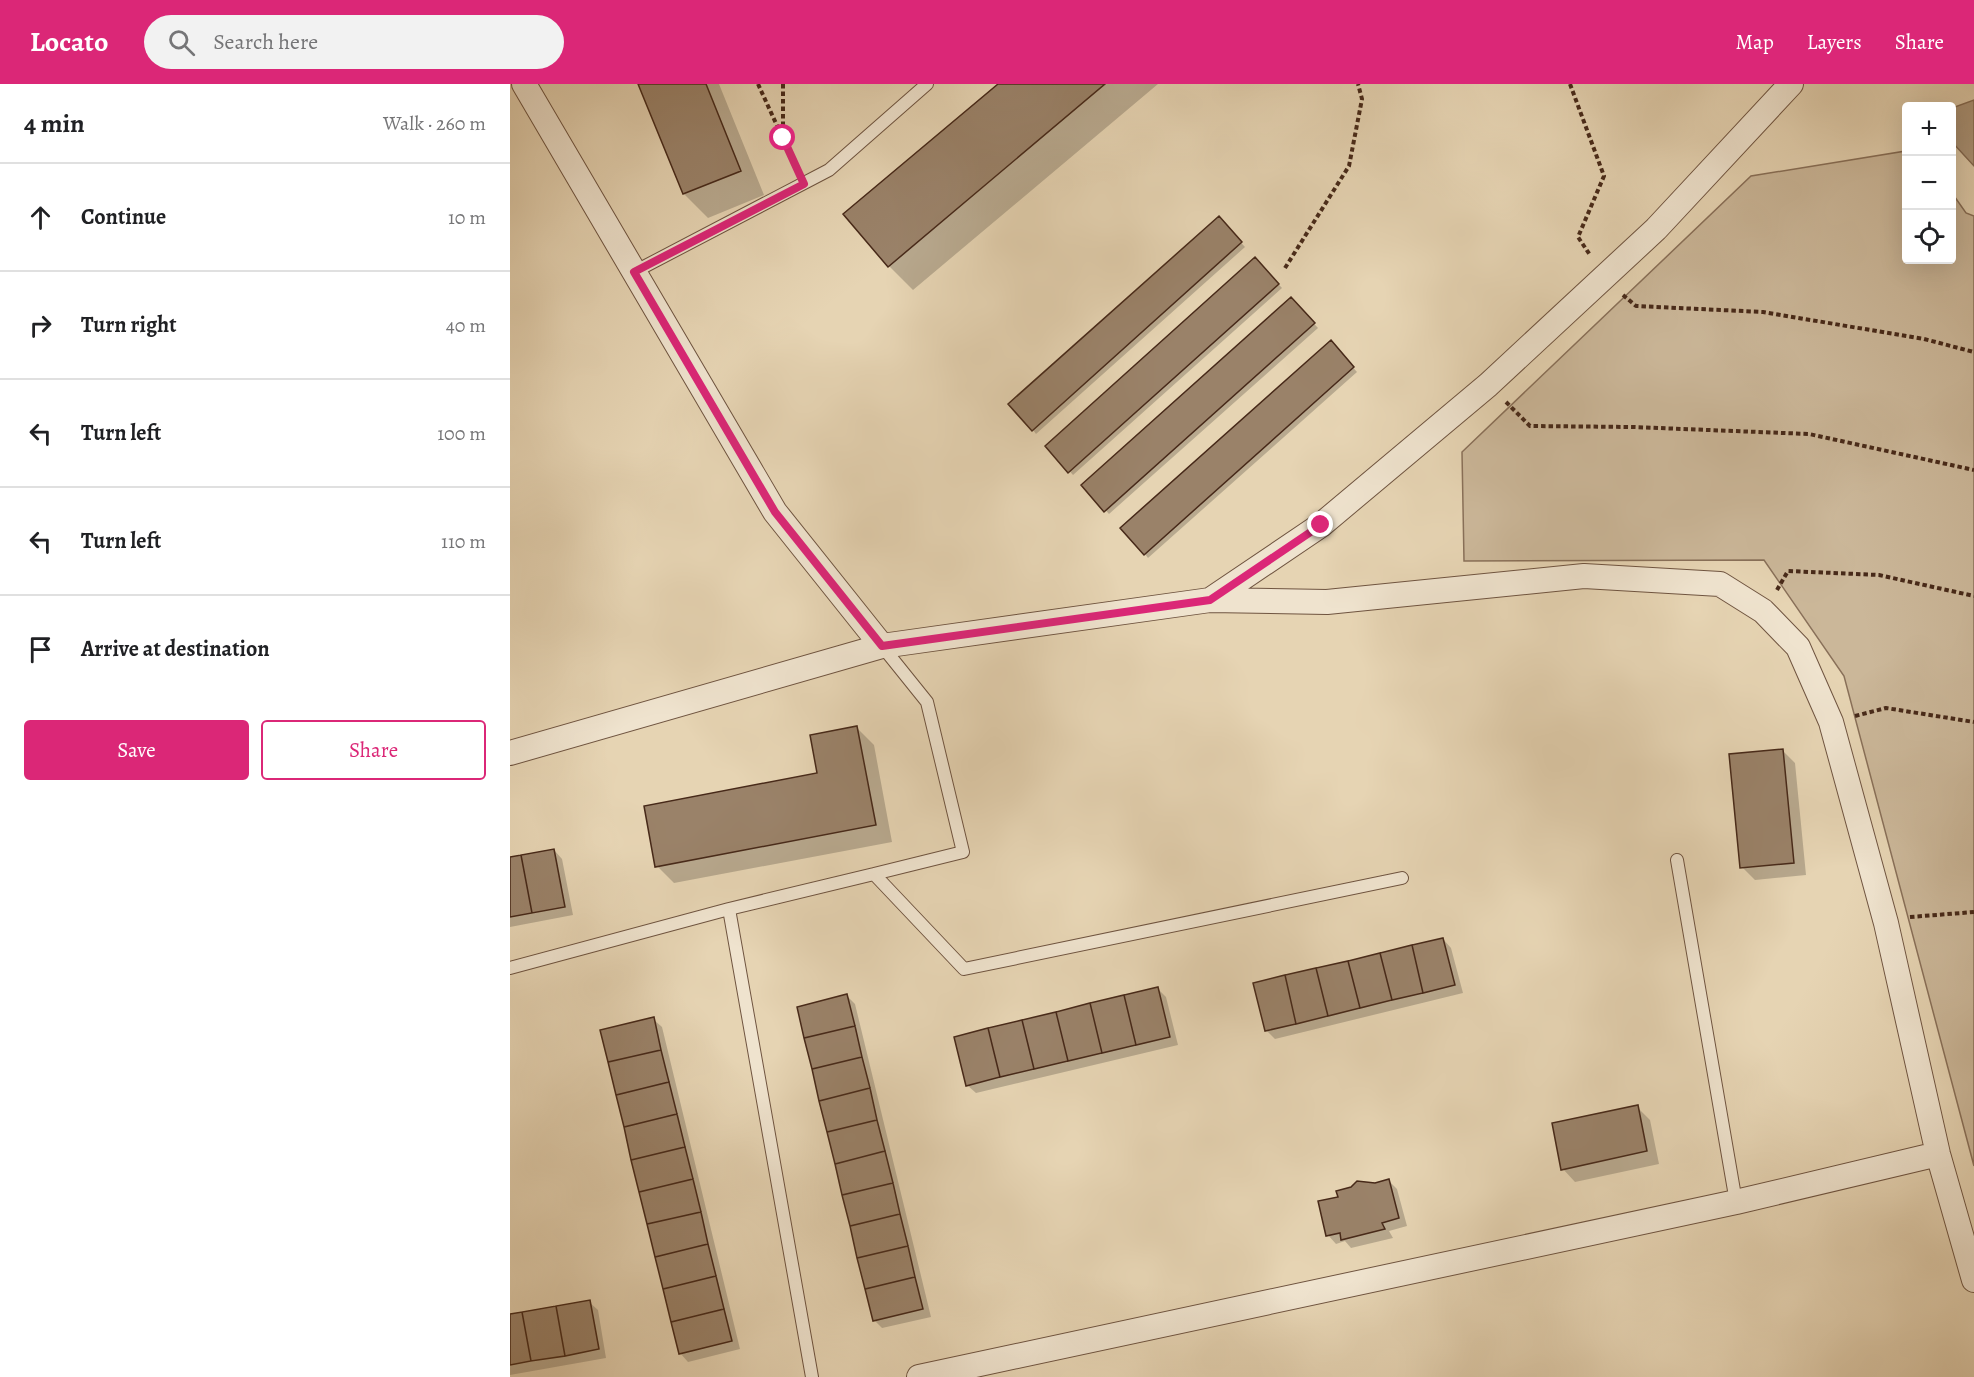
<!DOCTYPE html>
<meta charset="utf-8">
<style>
:root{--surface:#fff;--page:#f2f2f2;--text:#202124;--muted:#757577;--line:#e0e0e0;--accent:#db2777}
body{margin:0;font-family:Alegreya,serif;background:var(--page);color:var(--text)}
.controls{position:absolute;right:18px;top:18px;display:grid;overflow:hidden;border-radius:6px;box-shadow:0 6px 24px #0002}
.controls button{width:54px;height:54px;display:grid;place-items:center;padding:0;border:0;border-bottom:2px solid var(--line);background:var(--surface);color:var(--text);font:30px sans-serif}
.stop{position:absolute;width:18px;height:18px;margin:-14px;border:4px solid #db2777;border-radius:50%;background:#fff}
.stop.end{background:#db2777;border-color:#fff;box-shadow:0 2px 6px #0008}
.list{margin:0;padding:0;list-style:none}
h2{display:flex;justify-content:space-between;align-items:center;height:78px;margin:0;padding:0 24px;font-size:26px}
h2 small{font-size:20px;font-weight:400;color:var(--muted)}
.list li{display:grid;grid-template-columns:39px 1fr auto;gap:18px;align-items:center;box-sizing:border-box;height:108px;padding:0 24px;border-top:2px solid var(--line)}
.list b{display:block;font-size:22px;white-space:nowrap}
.list em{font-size:20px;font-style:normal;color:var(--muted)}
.actions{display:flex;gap:12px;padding:18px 24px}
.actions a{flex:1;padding:14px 0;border:2px solid var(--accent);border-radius:6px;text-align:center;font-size:21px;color:var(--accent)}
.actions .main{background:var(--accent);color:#fff}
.icon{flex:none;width:33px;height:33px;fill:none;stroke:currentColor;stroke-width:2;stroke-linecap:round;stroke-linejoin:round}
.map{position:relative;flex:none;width:1464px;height:1293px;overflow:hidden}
header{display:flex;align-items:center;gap:36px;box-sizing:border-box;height:84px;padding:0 30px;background:var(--accent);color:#fff}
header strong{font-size:28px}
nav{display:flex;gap:33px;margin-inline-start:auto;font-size:21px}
.search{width:420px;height:54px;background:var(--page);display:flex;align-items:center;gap:15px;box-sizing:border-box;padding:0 21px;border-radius:33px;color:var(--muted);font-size:22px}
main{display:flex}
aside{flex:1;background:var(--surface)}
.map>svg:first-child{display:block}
.green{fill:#cbb799;stroke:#897059;stroke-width:1.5}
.water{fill:#b09a7f;stroke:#866d56;stroke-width:1.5}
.shadow{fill:#0003}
.building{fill:#9a8269;stroke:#472919;stroke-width:1.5}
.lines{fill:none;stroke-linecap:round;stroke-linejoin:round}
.service-casing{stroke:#6f5440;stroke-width:14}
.minor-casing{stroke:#6f5440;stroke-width:26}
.path{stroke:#472919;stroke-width:4;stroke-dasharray:4.5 3;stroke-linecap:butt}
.service{stroke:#efe3ce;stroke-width:12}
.minor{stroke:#efe3ce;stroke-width:24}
.route{stroke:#db2777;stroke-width:8}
</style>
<header>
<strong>Locato</strong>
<div class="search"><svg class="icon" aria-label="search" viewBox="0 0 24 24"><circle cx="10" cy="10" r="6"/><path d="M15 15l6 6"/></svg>Search here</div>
<nav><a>Map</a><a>Layers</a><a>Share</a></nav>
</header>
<main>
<aside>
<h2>4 min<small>Walk · 260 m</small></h2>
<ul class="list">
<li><svg class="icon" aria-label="ahead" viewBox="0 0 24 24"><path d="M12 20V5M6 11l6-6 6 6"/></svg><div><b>Continue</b></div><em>10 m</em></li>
<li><svg class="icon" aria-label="right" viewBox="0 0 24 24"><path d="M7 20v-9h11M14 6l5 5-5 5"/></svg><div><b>Turn right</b></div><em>40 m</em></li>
<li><svg class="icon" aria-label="left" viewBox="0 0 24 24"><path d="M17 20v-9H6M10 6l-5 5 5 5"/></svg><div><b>Turn left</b></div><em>100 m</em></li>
<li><svg class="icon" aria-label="left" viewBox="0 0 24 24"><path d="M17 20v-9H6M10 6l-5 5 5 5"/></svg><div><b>Turn left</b></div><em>110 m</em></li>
<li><svg class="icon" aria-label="arrive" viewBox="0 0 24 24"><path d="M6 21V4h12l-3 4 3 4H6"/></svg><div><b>Arrive at destination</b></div></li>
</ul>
<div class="actions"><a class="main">Save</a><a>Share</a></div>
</aside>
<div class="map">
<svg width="1464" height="1293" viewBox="0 0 1464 1293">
<rect width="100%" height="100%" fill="#e6d4b3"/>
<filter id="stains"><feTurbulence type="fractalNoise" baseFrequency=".00333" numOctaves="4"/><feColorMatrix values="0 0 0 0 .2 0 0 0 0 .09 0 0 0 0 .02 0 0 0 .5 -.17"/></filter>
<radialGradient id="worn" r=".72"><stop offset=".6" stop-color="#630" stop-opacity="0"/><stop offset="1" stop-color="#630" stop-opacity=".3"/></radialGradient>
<path class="green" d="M1396 67V176H1442V109L1456 129 1464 132V1082L1334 592 1254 476 954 477 952 368 1241 92Z"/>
<path class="water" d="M1464 16V82L1442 58V24Z"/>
<path class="shadow" d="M129 0H209L254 111 198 134 174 110Z
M490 0H648L403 206 379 182Z
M708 134 735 163 526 350 523 346Z
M745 175 772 204 563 391 537 362Z
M781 215 808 244 599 430 573 401Z
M820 258 847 288 638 474 635 470Z
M347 644 364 661 382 758 164 799 147 782 309 690Z
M1272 666 1285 679 1296 791 1245 796 1232 783Z
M44 766 52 775 63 831 0 843V774Z
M933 855 941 864 953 909 765 955 756 946Z
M648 905 656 913 668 961 466 1009 457 1001Z
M337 912 345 920 421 1233 372 1244 364 1236Z
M143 935 152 943 230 1265 178 1278 170 1269Z
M1127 1023 1140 1036 1149 1080 1065 1098 1053 1085Z
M878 1096 887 1105 897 1142 879 1147 883 1154 841 1164 835 1157 826 1160 818 1151 829 1114 842 1105Z
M79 1218 88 1226 96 1274 0 1291V1232Z"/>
<path class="building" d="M128 0H196L231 87 173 110Z
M488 0H595L378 183 333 130Z
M709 132 732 158 522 347 498 320Z
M745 173 769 200 558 389 535 362Z
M781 213 805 239 594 428 571 401Z
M821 256 844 283 634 471 610 444Z
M347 642 366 741 145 783 134 722 307 689 300 651Z
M1273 665 1284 779 1230 784 1219 670Z
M44 765 55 823 22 829 11 771Z
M11 771 22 829 0 833V773Z
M933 854 945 901 913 909 902 861Z
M902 861 913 909 882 916 870 869Z
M870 869 882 916 850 924 838 877Z
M838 877 850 924 818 932 806 884Z
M806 884 818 932 786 940 775 891Z
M775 891 786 940 755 947 743 899Z
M648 903 660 953 626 961 614 911Z
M337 910 345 942 294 954 287 923Z
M614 911 626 961 592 969 580 919Z
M580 919 592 969 558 977 546 928Z
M546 928 558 977 524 985 512 936Z
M144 933 151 966 98 978 90 946Z
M512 936 524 985 490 993 478 944Z
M345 942 352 973 302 985 294 954Z
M478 944 490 993 456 1002 444 953Z
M151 966 159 998 106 1011 98 978Z
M352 973 360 1004 309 1017 302 985Z
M159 998 167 1030 114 1043 106 1011Z
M360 1004 367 1036 317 1048 309 1017Z
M1128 1021 1137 1067 1051 1086 1042 1039Z
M167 1030 175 1063 121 1076 114 1043Z
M367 1036 375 1067 325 1080 317 1048Z
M175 1063 183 1095 129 1108 121 1076Z
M375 1067 383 1099 332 1111 325 1080Z
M183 1095 191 1128 137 1140 129 1108Z
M879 1095 889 1134 872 1139 875 1145 831 1156 830 1149 816 1152 808 1117 828 1113 826 1107 841 1103 847 1097 865 1099Z
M383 1099 390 1130 340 1142 332 1111Z
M191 1128 198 1160 145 1173 137 1140Z
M390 1130 398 1162 347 1174 340 1142Z
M198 1160 206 1192 153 1205 145 1173Z
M398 1162 405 1193 355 1205 347 1174Z
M206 1192 214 1225 161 1238 153 1205Z
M405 1193 413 1225 363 1237 355 1205Z
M80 1216 89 1265 55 1272 46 1222Z
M46 1222 55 1272 21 1277 12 1228Z
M214 1225 222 1257 169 1270 161 1238Z
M12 1228 21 1277 0 1281V1230Z"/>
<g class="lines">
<g class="service-casing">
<path id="service" d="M124 188 319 86 417 0
M1167 776 1226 1118
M364 790 453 768 417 618 372 562
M219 825 364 790 454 885 892 794
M0 884 219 825 302 1293"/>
</g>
<g class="minor-casing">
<path id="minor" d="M14 0 265 428 372 562
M700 516 811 441 978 301 1146 145 1281 0
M0 669 372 562 700 516 817 518 1074 492 1210 500 1253 527 1288 563 1321 638 1376 839 1428 1070 1464 1196
M409 1293 1226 1118 1428 1070"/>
</g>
<path class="path" d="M248 0 285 81
M273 0V50
M1060 0 1094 92 1068 153 1080 171
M775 184 839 82 852 15 848 0
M1113 211 1126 222 1253 228 1414 255 1464 268
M996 318 1020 342 1123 343 1299 350 1464 386
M1267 506 1278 487 1369 491 1464 512
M1345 632 1376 624 1464 638
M1400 833 1464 828"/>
<use href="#service" class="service"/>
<use href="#minor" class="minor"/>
</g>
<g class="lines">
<path class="route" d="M273 54 294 100 124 188 265 428 372 562 700 516 811 441"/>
</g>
<rect width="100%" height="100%" filter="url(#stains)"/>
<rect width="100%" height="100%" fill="url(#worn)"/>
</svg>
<div class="controls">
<button>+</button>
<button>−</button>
<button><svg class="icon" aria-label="locate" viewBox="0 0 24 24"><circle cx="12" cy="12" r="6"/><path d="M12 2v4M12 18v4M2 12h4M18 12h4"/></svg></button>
</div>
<div class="stop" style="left:273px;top:54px"></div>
<div class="stop end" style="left:811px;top:441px"></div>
</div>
</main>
